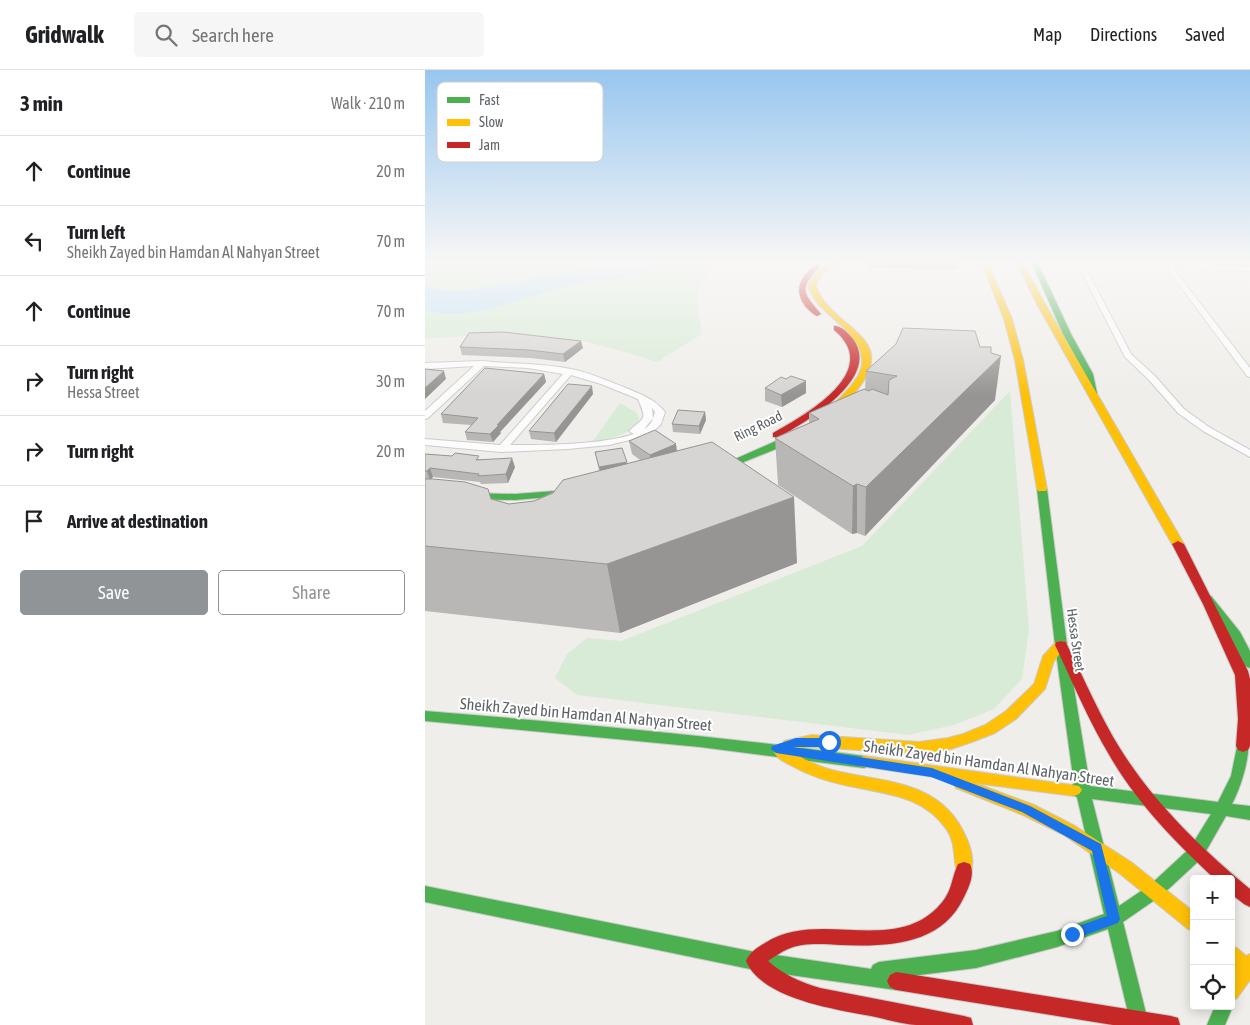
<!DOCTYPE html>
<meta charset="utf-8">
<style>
:root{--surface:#fff;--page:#f6f6f6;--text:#202124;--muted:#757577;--line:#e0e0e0;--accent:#919496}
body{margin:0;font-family:"Asap Condensed",sans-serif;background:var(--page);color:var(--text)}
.controls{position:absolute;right:15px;bottom:15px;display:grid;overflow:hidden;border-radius:5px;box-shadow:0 2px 12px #0003}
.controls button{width:45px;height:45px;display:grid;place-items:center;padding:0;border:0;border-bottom:1px solid var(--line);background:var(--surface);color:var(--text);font:25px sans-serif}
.stop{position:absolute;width:15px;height:15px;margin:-11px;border:4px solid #1a73e8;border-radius:50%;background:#fff}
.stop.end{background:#1a73e8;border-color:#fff;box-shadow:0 1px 5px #0008}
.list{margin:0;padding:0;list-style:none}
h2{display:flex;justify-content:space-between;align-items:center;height:65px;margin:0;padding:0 20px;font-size:21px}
h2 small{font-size:16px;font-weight:400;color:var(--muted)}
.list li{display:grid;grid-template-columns:32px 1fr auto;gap:15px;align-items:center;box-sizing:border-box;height:70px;padding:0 20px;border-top:1px solid var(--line)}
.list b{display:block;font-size:19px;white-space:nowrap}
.list p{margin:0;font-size:16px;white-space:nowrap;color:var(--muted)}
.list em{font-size:16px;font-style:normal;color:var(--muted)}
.actions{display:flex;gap:10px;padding:15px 20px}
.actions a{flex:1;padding:11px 0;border:1px solid var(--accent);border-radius:5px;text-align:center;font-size:18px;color:var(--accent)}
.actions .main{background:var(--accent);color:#fff}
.icon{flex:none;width:28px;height:28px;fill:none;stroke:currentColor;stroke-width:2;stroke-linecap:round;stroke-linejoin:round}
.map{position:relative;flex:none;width:825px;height:955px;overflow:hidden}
header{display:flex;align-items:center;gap:30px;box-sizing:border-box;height:70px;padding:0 25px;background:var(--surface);border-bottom:1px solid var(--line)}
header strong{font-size:24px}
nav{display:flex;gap:28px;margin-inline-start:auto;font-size:18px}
.search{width:350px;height:45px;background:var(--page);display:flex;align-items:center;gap:12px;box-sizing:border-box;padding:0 18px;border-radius:5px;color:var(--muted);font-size:19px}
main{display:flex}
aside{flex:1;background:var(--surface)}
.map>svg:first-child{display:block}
.green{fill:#d8ebd6}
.water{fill:#bfe0f9}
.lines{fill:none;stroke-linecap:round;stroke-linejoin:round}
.street-casing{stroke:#cbcccc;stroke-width:2}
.fast-casing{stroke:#cacacb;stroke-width:2}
.slow-casing{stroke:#cacacb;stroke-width:2}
.jam-casing{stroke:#cacacb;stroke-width:2}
.street{fill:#fdfcfc;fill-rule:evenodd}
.fast{fill:#4caf50;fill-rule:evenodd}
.slow{fill:#ffc107;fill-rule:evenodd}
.jam{fill:#c62828;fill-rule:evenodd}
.wall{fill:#b8b7b5}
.shaded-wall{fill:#969594}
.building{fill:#d6d5d3;stroke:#969594}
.route{fill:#1a73e8}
.labels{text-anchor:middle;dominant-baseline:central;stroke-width:4;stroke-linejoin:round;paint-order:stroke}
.street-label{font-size:14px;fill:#5f6368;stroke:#fff}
.near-street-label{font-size:16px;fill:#5f6368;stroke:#fff}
.key{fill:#fff;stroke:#cfd0d2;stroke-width:1}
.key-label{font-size:14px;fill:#5f6368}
</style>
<header>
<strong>Gridwalk</strong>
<div class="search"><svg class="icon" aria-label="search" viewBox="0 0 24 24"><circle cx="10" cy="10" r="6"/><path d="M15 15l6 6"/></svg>Search here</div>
<nav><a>Map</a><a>Directions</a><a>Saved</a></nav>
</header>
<main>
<aside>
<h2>3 min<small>Walk · 210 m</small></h2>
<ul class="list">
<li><svg class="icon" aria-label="ahead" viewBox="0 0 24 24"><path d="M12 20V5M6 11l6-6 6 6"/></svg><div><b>Continue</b></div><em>20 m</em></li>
<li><svg class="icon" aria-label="left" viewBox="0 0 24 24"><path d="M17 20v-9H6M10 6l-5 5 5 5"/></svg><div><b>Turn left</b><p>Sheikh Zayed bin Hamdan Al Nahyan Street</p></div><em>70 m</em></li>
<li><svg class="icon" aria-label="ahead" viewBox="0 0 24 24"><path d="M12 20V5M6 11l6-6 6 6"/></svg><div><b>Continue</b></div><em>70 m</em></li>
<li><svg class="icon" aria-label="right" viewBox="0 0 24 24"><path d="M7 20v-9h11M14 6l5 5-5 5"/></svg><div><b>Turn right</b><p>Hessa Street</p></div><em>30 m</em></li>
<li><svg class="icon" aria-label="right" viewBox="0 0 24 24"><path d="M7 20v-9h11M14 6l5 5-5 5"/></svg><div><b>Turn right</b></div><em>20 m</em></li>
<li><svg class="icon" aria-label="arrive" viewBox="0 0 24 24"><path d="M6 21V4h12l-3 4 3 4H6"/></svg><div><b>Arrive at destination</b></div></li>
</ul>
<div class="actions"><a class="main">Save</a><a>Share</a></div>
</aside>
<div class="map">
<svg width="825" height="955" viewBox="0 0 825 955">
<rect width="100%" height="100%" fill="#efeeea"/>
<path class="green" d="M0 191H297C266 217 272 228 277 264L232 292C203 283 173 273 143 269 96 262 47 265 0 269Z
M585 321 604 560 597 609 569 639 529 655 483 665 152 625 130 608 142 584 162 568 196 571 437 476Z
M195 333 212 343 214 350C203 366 186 369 168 371Z"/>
<path class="water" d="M184 191H242C217 210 180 208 150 214 102 224 50 254 0 240V214L8 218 19 221H40L163 199Z"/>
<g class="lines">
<g class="street-casing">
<path id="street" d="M56 191H75C71 194 60 194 56 191Z
M651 191H657L706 284 730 306 759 339 784 357 825 380V387L778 361 753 343 724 310 700 287Z
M734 191H741L745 194 825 197V201L748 198 825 298V307L822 306 741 197Z
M57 291C86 294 117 293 146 299 163 302 183 311 201 318 215 324 230 329 240 342L236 354 229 361 221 366 184 375 143 379 76 382 0 375V369L75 375 138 304 103 298 59 296 3 348 0 349V341L49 296 0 299V293ZM146 305 176 314 213 329C222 350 220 347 204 361L209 364C176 375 120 375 85 375ZM227 338 230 342C228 350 226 355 219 359L228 348Z"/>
</g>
<g class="fast-casing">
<path id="fast" d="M606 191H612L646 264 668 304 672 323 671 325 668 326 664 323 660 304 638 264Z
M369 363 372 364V368L351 379 299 400 295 401 290 398Z
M617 416 622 419 642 575 665 716 793 732 806 706 813 672 818 670 823 672C825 689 815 719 807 734L825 736V750L801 746 777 788 737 825 698 852 724 955H706L683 859 632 877 551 898 478 907 480 911 477 917 471 920 330 900 0 832V816L330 882 446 899 448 895 454 892 551 880 632 861 679 844 652 727 644 724 641 720 644 716 649 714 630 575 612 419ZM667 729 786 744 765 778 725 815 694 836Z
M143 420 147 421 148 423 147 425 90 430 0 428V422L90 424Z
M782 525 786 526 815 562 825 581V598L820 596 804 564 776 529Z
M0 641C147 653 293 666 439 686L444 688 446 692 444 696 439 698 275 677 0 651Z
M806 931 808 936 800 955H782L790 936H806Z"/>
</g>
<g class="slow-casing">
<path id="slow" d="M408 191H415L396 205 391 216C406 261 483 266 425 328 419 334 410 347 401 345V341C439 306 455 288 409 249 398 239 388 231 383 216L391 203Z
M556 191H562L587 249 598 290 622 419 621 421H613L612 419 590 290 579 249Z
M591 191H597L620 234 759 474 757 476H749L747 474 612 234Z
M636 571 641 572 642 575 629 591 620 619 591 649 570 663 547 672 523 680 494 684 387 677 365 680C378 689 392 696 407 700 459 713 516 709 541 767 546 778 550 793 545 804L539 806 533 804C527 790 532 775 522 760 499 726 462 724 424 716 404 712 385 706 367 696 360 692 352 689 349 682L351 678 358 677 359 671 387 665 494 672 523 668 538 664 560 655 581 641 609 614 618 586 631 572Z
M439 686 654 716 657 720 654 724 649 726 550 713 609 735 650 756 706 792 769 842V861L763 859 694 803 639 765 598 745 531 718 529 714 530 710 434 696 432 692 434 688Z
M806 876 812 878 821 886 825 884V910L812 928 806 931V905L810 900 806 896Z"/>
</g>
<g class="jam-casing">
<path id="jam" d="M390 195 395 196C375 219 376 221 396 244L392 246C387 244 384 240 380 236 368 219 376 207 390 195Z
M409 256C417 256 423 263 428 269 457 308 381 352 354 367H348V363C380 345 459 301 409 260Z
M753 471 759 474 823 601 825 609V676L823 680 818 682 813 680 811 676 813 649 810 605 778 534 747 474Z
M636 571 641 572 642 575C660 610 675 647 696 680 730 734 777 779 825 819V837L819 834 806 824V809H790C751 773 713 734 686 688 664 652 648 613 630 575L631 572Z
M539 792 545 794C550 804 544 817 539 827 517 875 463 877 416 875 400 874 378 872 363 879 356 882 349 887 343 891 359 905 375 912 395 918L539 946 546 948 548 955C530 955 510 955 491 955 476 954 461 949 446 946 410 939 337 929 321 891 325 882 332 878 340 873 392 839 466 884 512 838 528 822 525 812 533 794Z
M471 902 746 946 753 948 755 955H688L471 920 465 917 462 911 465 905Z"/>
</g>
<use href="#street" class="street"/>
<use href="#fast" class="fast"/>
<use href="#slow" class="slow"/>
<use href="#jam" class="jam"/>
</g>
<path class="wall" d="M442 191H534L533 199 442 198Z
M35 277 158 278 140 292 106 288 37 285Z
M555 277 570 330 440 466 432 463 427 464 353 415 350 368 384 353V343L440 320 441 301Z
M119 304 121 312 75 362 76 363 68 372 42 370 40 362 46 355 18 353 16 344Z
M361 309 381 311V323L357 337 340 331V318Z
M168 324 131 372 106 369 104 361Z
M280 342 281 350 275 364 248 362 247 354Z
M204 371 251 374 252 381 372 493 195 563 0 541V384L55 389 90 397 83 413 56 414 55 412 8 407 6 409 84 434 109 431 174 400 170 382 202 394 215 390 207 384Z"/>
<path class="shaded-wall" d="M156 271 158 278 140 292 138 284Z
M576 286 570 330 440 466 441 417Z
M19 301 21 309 0 329V318Z
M119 304 121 312 75 362 76 363 68 372 65 364 72 355Z
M381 311V323L357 337 356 325Z
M167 316 168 324 131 372 129 363Z
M280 342 281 350 275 364 274 356Z
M251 374 252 386 227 398 225 385Z
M87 388 90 397 83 413 81 404Z
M202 392 203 401 176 406 174 397Z
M5 398 8 407 5 410 2 401Z
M432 414V463L427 464 428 416Z
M369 427 372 493 195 563 182 494Z"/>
<path class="building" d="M478 258 550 261 555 277H566V283L576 286 441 417 432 414 428 416 350 368 394 349 384 343 439 319 444 321 447 319 463 325 464 310 472 306 441 301 471 274Z
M78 262 156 271 138 284 104 280 35 277 44 263Z
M60 298 119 304 72 355H74L65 364 40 362 53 348 16 344Z
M0 299 19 301 0 318Z
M366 306 381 311 356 325 340 318 356 307 361 309Z
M143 314 167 316 129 363 104 361Z
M253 340 280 342 274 356 247 354Z
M230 360 251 374 225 385 204 371Z
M287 372 369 427 182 494 0 476V409H8L40 412 63 419 66 429 84 434 109 431 128 423 138 410Z
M197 378 202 392 174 397 170 382Z
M30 383 54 386 51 390 87 388 81 404 53 406 54 404 5 398 2 401H0V384L27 386Z"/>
<linearGradient id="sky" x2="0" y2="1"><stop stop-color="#97c6ef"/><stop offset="0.59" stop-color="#f8f7f6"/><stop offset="1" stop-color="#f8f7f6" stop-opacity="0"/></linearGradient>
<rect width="825" height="325" fill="url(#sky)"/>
<path class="route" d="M371 668H404L410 672 404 677H368L507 698 605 736 676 774 695 849 693 853 647 870 642 869 640 864 642 860 682 846 667 781 597 742 506 707 351 683 346 679 347 676Z"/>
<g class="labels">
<g class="street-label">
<text transform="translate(333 356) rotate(-26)">Ring Road</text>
<text transform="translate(651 570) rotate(82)">Hessa Street</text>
</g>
<g class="near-street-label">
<text transform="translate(161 644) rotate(5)">Sheikh Zayed bin Hamdan Al Nahyan Street</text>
<text transform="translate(564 693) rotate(8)">Sheikh Zayed bin Hamdan Al Nahyan Street</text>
</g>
</g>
<rect x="12" y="12" width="166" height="80" rx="8" class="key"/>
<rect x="22" y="27" width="23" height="6" fill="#4caf50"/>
<rect x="22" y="49" width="23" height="7" fill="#ffc107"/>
<rect x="22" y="72" width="23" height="6" fill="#c62828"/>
<g class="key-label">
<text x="54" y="35">Fast</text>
<text x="54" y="57">Slow</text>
<text x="54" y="80">Jam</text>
</g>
</svg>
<div class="controls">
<button>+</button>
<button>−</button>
<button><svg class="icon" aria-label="locate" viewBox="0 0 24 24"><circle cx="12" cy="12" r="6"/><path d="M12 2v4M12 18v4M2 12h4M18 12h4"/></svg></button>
</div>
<div class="stop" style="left:404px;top:672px"></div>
<div class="stop end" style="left:647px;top:864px"></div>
</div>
</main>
